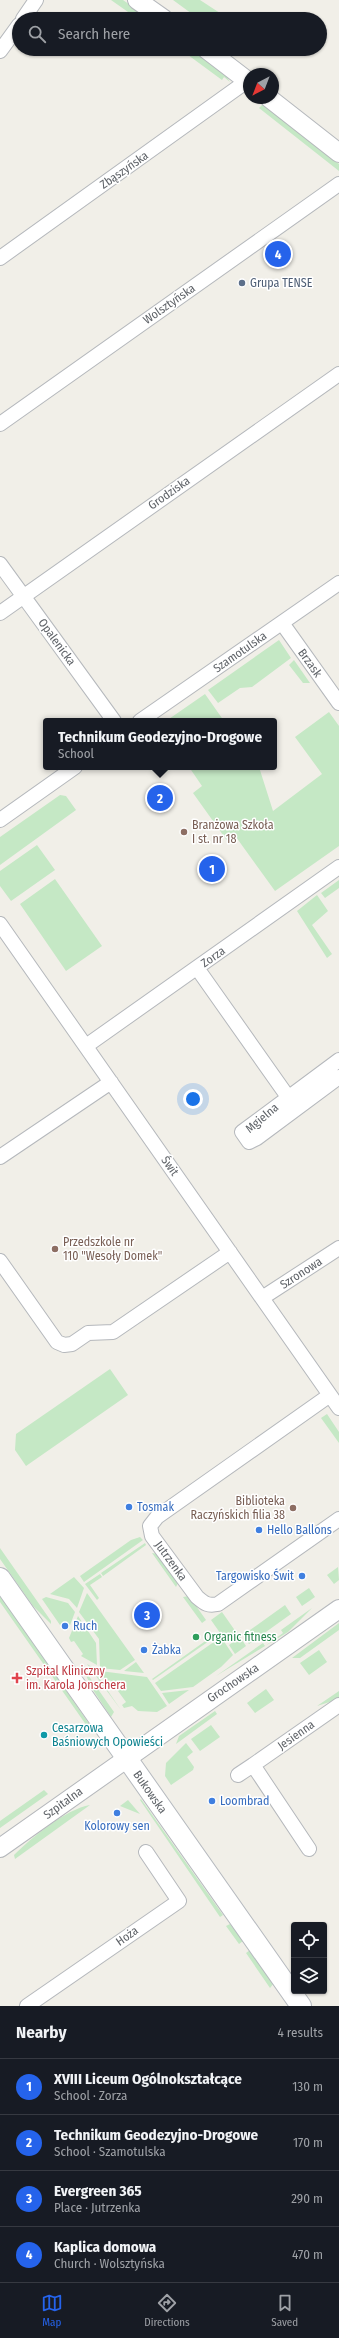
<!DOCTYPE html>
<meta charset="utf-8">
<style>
:root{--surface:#171b24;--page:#20242c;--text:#f1f3f6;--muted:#9ea1a6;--line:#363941;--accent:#2563eb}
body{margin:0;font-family:"Fira Sans Condensed",sans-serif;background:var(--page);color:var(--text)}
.controls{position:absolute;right:12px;bottom:12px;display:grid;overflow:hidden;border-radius:4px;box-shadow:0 1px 3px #0004}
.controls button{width:36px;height:36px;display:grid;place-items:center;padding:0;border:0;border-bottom:1px solid var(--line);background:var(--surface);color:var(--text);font:20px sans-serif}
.compass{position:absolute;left:243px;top:68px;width:36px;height:36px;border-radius:50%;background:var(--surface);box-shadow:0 1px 3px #0004;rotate:222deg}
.you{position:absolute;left:193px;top:1099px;width:14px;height:14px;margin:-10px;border:3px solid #fff;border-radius:50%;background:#1a73e8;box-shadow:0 0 0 6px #1a73e833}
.badge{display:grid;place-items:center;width:26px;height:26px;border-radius:50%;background:var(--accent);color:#fff;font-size:13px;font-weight:700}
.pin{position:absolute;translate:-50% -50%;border:2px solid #fff;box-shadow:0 1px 4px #0006}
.popup{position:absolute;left:43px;top:718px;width:234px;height:52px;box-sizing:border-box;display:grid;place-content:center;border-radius:4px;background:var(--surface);filter:drop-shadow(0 1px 3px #0005);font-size:13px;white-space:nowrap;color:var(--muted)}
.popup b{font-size:15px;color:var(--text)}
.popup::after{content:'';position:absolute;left:50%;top:100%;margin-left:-8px;border:8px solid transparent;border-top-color:var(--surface)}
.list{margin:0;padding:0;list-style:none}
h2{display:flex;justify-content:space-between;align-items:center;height:52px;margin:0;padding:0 16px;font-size:17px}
h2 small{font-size:13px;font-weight:400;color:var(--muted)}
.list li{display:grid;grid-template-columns:26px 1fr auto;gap:12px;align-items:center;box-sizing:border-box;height:56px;padding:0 16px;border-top:1px solid var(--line)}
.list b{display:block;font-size:15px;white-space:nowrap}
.list p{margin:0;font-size:13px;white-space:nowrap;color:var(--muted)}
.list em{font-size:13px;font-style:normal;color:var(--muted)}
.icon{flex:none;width:22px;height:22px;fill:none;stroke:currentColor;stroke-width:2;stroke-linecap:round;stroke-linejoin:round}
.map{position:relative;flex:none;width:339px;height:2006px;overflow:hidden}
.search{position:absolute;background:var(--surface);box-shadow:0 1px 3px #0004;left:12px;right:12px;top:12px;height:44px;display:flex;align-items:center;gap:10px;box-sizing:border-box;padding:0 14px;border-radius:22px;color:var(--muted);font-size:15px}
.sheet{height:276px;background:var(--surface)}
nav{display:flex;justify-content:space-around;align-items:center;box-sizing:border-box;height:56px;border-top:1px solid var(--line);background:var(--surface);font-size:11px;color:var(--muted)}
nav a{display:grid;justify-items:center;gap:2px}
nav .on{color:var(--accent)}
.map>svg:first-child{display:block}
.green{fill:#c5e8c5}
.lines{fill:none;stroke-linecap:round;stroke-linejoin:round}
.minor-casing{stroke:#b5b8bc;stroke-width:16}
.tertiary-casing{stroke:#b5b8bc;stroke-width:20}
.secondary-casing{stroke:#b6babf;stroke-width:22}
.minor{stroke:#fff;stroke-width:14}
.tertiary{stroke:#fff;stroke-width:18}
.secondary{stroke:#fff;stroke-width:20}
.service-dot{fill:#5c6f8a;stroke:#fff;stroke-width:1.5}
.education-dot{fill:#8d6e63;stroke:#fff;stroke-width:1.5}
.shop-dot{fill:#3f7fe0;stroke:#fff;stroke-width:1.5}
.leisure-dot{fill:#2e9e5b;stroke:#fff;stroke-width:1.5}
.health-dot{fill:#e0444e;stroke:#fff;stroke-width:1.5}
.culture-dot{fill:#0f9aa8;stroke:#fff;stroke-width:1.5}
.labels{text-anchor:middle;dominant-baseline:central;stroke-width:3;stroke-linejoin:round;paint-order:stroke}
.street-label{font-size:12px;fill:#5f6368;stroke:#fff}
.service-label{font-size:12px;fill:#4e5e75;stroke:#fff;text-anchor:start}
.education-label{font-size:12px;fill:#785e54;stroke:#fff;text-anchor:start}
.shop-label{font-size:12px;fill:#366cbe;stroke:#fff;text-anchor:start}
.leisure-label{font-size:12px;fill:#27864d;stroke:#fff;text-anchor:start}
.health-label{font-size:12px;fill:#be3a42;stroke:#fff;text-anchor:start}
.culture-label{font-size:12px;fill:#0d838f;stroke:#fff;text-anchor:start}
</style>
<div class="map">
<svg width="339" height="2006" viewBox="0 0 339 2006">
<rect width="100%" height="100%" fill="#f1efe8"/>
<path class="green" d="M111 0H123L143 14 138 19Z
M173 0H200L223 15 221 19H199Z
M187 49H191L225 74 230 82 224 77 222 80 184 52Z
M263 104 339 164V171L259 108Z
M279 640 291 658 252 687 240 688 218 703 208 690Z
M294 660 310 683H303L289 665Z
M205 694 224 721H166Z
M329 712 339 726V846L275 891 236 837 228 842 193 793 202 786 189 767H259L273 811 322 774 295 737Z
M156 767H173L160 776Z
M60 795 66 796 76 810 0 865V837Z
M37 845 55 870 11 901 0 886V871Z
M55 879 102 946 66 971 20 904Z
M339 880V888L325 898 321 893Z
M317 895 328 911 312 925 332 954 327 958 297 911Z
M110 1369 128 1395 26 1466 15 1450 16 1434Z
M327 1414 339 1432V1443L321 1418Z
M140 1537 143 1540 84 1582 80 1576 131 1540Z
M145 1543 146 1545 103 1576 101 1573Z
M0 1548 51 1621V1624L33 1606 0 1559Z
M152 1553 158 1554 178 1583 176 1587Z
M338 1567 339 1580 334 1584 327 1575Z
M100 1574 102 1577 90 1585 99 1598 97 1600 85 1584Z
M74 1577 84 1588 77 1608 69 1599 50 1594Z
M309 1588 315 1597 302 1606 296 1597Z
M87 1593 135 1660 120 1670 100 1668 99 1639 79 1612Z
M0 1595 92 1728 89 1729 0 1602Z
M189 1596 206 1620 202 1623 183 1597Z
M46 1597 68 1603 75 1612 69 1628 68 1624H63L62 1628 42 1599Z
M285 1605 291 1614 249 1644 243 1635Z
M312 1608 288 1632 216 1676 263 1643 265 1646 283 1633 281 1630Z
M222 1612 236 1632 225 1640 211 1620Z
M78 1616 96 1643 97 1665 81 1656 83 1654 74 1641 71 1642 69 1638Z
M339 1623V1630L300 1658H292Z
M211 1637 212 1639 153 1680 152 1679Z
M221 1637 233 1655 221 1667 193 1687 161 1691 155 1683Z
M240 1637 246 1646 235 1654 229 1645Z
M319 1650 327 1662 309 1675 300 1663Z
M136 1662 144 1673 124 1671Z
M87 1664 97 1670 99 1678 121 1710Z
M81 1665 114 1712 111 1717 93 1690Z
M100 1671 147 1677 167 1706 157 1712 138 1711 132 1706 124 1708 122 1705 126 1702 110 1680 107 1682Z
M266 1689 274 1700 255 1713 247 1703Z
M189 1690 169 1704 162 1693Z
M339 1691V1699L317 1706Z
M215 1711 217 1714 176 1744 179 1736Z
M211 1725 220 1737 200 1751 191 1739Z
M186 1743 193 1752 187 1757 194 1767 193 1770 171 1785 165 1776 166 1763Z
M44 1790 48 1794 0 1828V1821Z
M141 1799 223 1915 220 1917 140 1800Z
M128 1800 140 1814 120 1806Z
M90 1805 15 1859 14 1855C31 1838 66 1809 90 1805Z
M230 1924 243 1941 239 1944 226 1926Z
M250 1950 274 1983 270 1988 246 1953Z"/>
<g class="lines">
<g class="minor-casing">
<path id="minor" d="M23 19 36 0
M0 51 19 25
M0 258 247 81
M0 424 339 184
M0 564 114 721
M0 613 339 374
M282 623 339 703
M140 721 339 583
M0 820 75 767
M0 924 339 1408
M197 968 288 1097 294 1102
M86 1046 339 867
M339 1060 242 1132 249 1142 257 1138 339 1077
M0 1157 111 1082
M0 1261 57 1342 64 1345 72 1344 88 1333 113 1332 230 1252
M262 1298 339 1248
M330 1395 157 1517 150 1526 152 1536 197 1597C205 1604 208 1606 218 1604L339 1519
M238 1775 253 1765
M309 1849 253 1765 339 1705
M27 2006 179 1901 146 1852"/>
</g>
<g class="tertiary-casing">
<path id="tertiary" d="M137 0 164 19
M206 49 249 82
M269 98 339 153
M0 1848 339 1609"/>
</g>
<g class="secondary-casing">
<path id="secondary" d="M0 1578 301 2006"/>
</g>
<use href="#minor" class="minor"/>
<use href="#tertiary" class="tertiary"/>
<use href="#secondary" class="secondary"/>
</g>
<circle class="service-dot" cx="242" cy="283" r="4"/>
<g class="education-dot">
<circle cx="184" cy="832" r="4"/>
<circle cx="55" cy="1249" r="4"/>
<circle cx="293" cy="1508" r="4"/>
</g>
<g class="shop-dot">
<circle cx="129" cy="1507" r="4"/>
<circle cx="259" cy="1530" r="4"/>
<circle cx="302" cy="1576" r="4"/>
<circle cx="65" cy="1626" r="4"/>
<circle cx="144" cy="1650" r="4"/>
<circle cx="212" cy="1801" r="4"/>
<circle cx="117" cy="1813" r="4"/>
</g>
<circle class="leisure-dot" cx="196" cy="1637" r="4"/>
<path class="health-dot" d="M15 1672h4v4h4v4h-4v4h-4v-4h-4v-4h4z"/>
<circle class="culture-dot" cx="44" cy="1735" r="4"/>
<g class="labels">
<g class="street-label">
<text transform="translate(124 170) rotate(-35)">Zbąszyńska</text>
<text transform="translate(169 304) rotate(-35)">Wolsztyńska</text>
<text transform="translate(169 493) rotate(-35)">Grodziska</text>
<text transform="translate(57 642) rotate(54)">Opalenicka</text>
<text transform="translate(240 652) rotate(-35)">Szamotulska</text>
<text transform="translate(310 663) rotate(54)">Brzask</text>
<text transform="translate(213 957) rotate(-35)">Zorza</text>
<text transform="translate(262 1118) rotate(-40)">Mgielna</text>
<text transform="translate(170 1166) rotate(55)">Świt</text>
<text transform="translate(301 1273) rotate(-33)">Szronowa</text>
<text transform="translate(171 1561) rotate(54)">Jutrzenka</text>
<text transform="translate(233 1683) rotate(-34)">Grochowska</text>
<text transform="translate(296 1735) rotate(-35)">Jesienna</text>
<text transform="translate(150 1792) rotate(55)">Bukowska</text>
<text transform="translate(63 1803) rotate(-36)">Szpitalna</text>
<text transform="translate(127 1936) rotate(-35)">Hoża</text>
</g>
<g class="service-label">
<text x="250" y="283">Grupa TENSE</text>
</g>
<g class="education-label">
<text x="192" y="825">Branżowa Szkoła<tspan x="192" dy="14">I st. nr 18</tspan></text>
<text x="63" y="1242">Przedszkole nr<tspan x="63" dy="14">110 "Wesoły Domek"</tspan></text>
<text x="285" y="1501" text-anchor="end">Biblioteka<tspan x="285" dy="14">Raczyńskich filia 38</tspan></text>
</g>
<g class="shop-label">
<text x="137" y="1507">Tosmak</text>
<text x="267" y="1530">Hello Ballons</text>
<text x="294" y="1576" text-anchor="end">Targowisko Świt</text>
<text x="73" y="1626">Ruch</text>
<text x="152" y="1650">Żabka</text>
<text x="220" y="1801">Loombrad</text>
<text x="117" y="1826" text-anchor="middle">Kolorowy sen</text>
</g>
<g class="leisure-label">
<text x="204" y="1637">Organic fitness</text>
</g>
<g class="health-label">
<text x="26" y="1671">Szpital Kliniczny<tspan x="26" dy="14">im. Karola Jonschera</tspan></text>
</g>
<g class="culture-label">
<text x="52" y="1728">Cesarzowa<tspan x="52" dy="14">Baśniowych Opowieści</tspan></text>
</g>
</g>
</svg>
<div class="controls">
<button><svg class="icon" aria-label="locate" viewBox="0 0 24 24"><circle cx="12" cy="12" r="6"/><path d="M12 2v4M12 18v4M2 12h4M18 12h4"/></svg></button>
<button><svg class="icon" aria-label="layers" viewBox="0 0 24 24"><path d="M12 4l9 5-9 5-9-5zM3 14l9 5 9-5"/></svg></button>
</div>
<svg class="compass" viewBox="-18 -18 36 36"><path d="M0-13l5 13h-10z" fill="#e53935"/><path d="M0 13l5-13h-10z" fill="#9ea1a6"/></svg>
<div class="you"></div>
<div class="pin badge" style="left:212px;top:869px">1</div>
<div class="pin badge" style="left:160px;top:798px">2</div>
<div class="popup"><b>Technikum Geodezyjno-Drogowe</b>School</div>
<div class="pin badge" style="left:147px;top:1615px">3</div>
<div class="pin badge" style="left:278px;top:254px">4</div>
<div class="search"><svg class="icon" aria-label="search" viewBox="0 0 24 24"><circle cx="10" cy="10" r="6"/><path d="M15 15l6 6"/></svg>Search here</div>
</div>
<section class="sheet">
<h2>Nearby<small>4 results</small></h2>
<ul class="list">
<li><span class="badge">1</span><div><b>XVIII Liceum Ogólnokształcące</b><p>School · Zorza</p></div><em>130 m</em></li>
<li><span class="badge">2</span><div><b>Technikum Geodezyjno-Drogowe</b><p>School · Szamotulska</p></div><em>170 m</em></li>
<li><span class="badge">3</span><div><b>Evergreen 365</b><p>Place · Jutrzenka</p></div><em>290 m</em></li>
<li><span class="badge">4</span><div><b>Kaplica domowa</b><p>Church · Wolsztyńska</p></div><em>470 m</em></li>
</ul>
</section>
<nav>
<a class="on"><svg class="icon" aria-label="map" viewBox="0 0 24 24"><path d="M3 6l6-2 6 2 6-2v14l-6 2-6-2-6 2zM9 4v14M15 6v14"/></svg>Map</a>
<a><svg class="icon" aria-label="directions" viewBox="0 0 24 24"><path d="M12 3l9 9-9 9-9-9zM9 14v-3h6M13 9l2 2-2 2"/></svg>Directions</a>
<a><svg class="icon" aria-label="saved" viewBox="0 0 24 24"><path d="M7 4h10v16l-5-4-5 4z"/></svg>Saved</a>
</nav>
